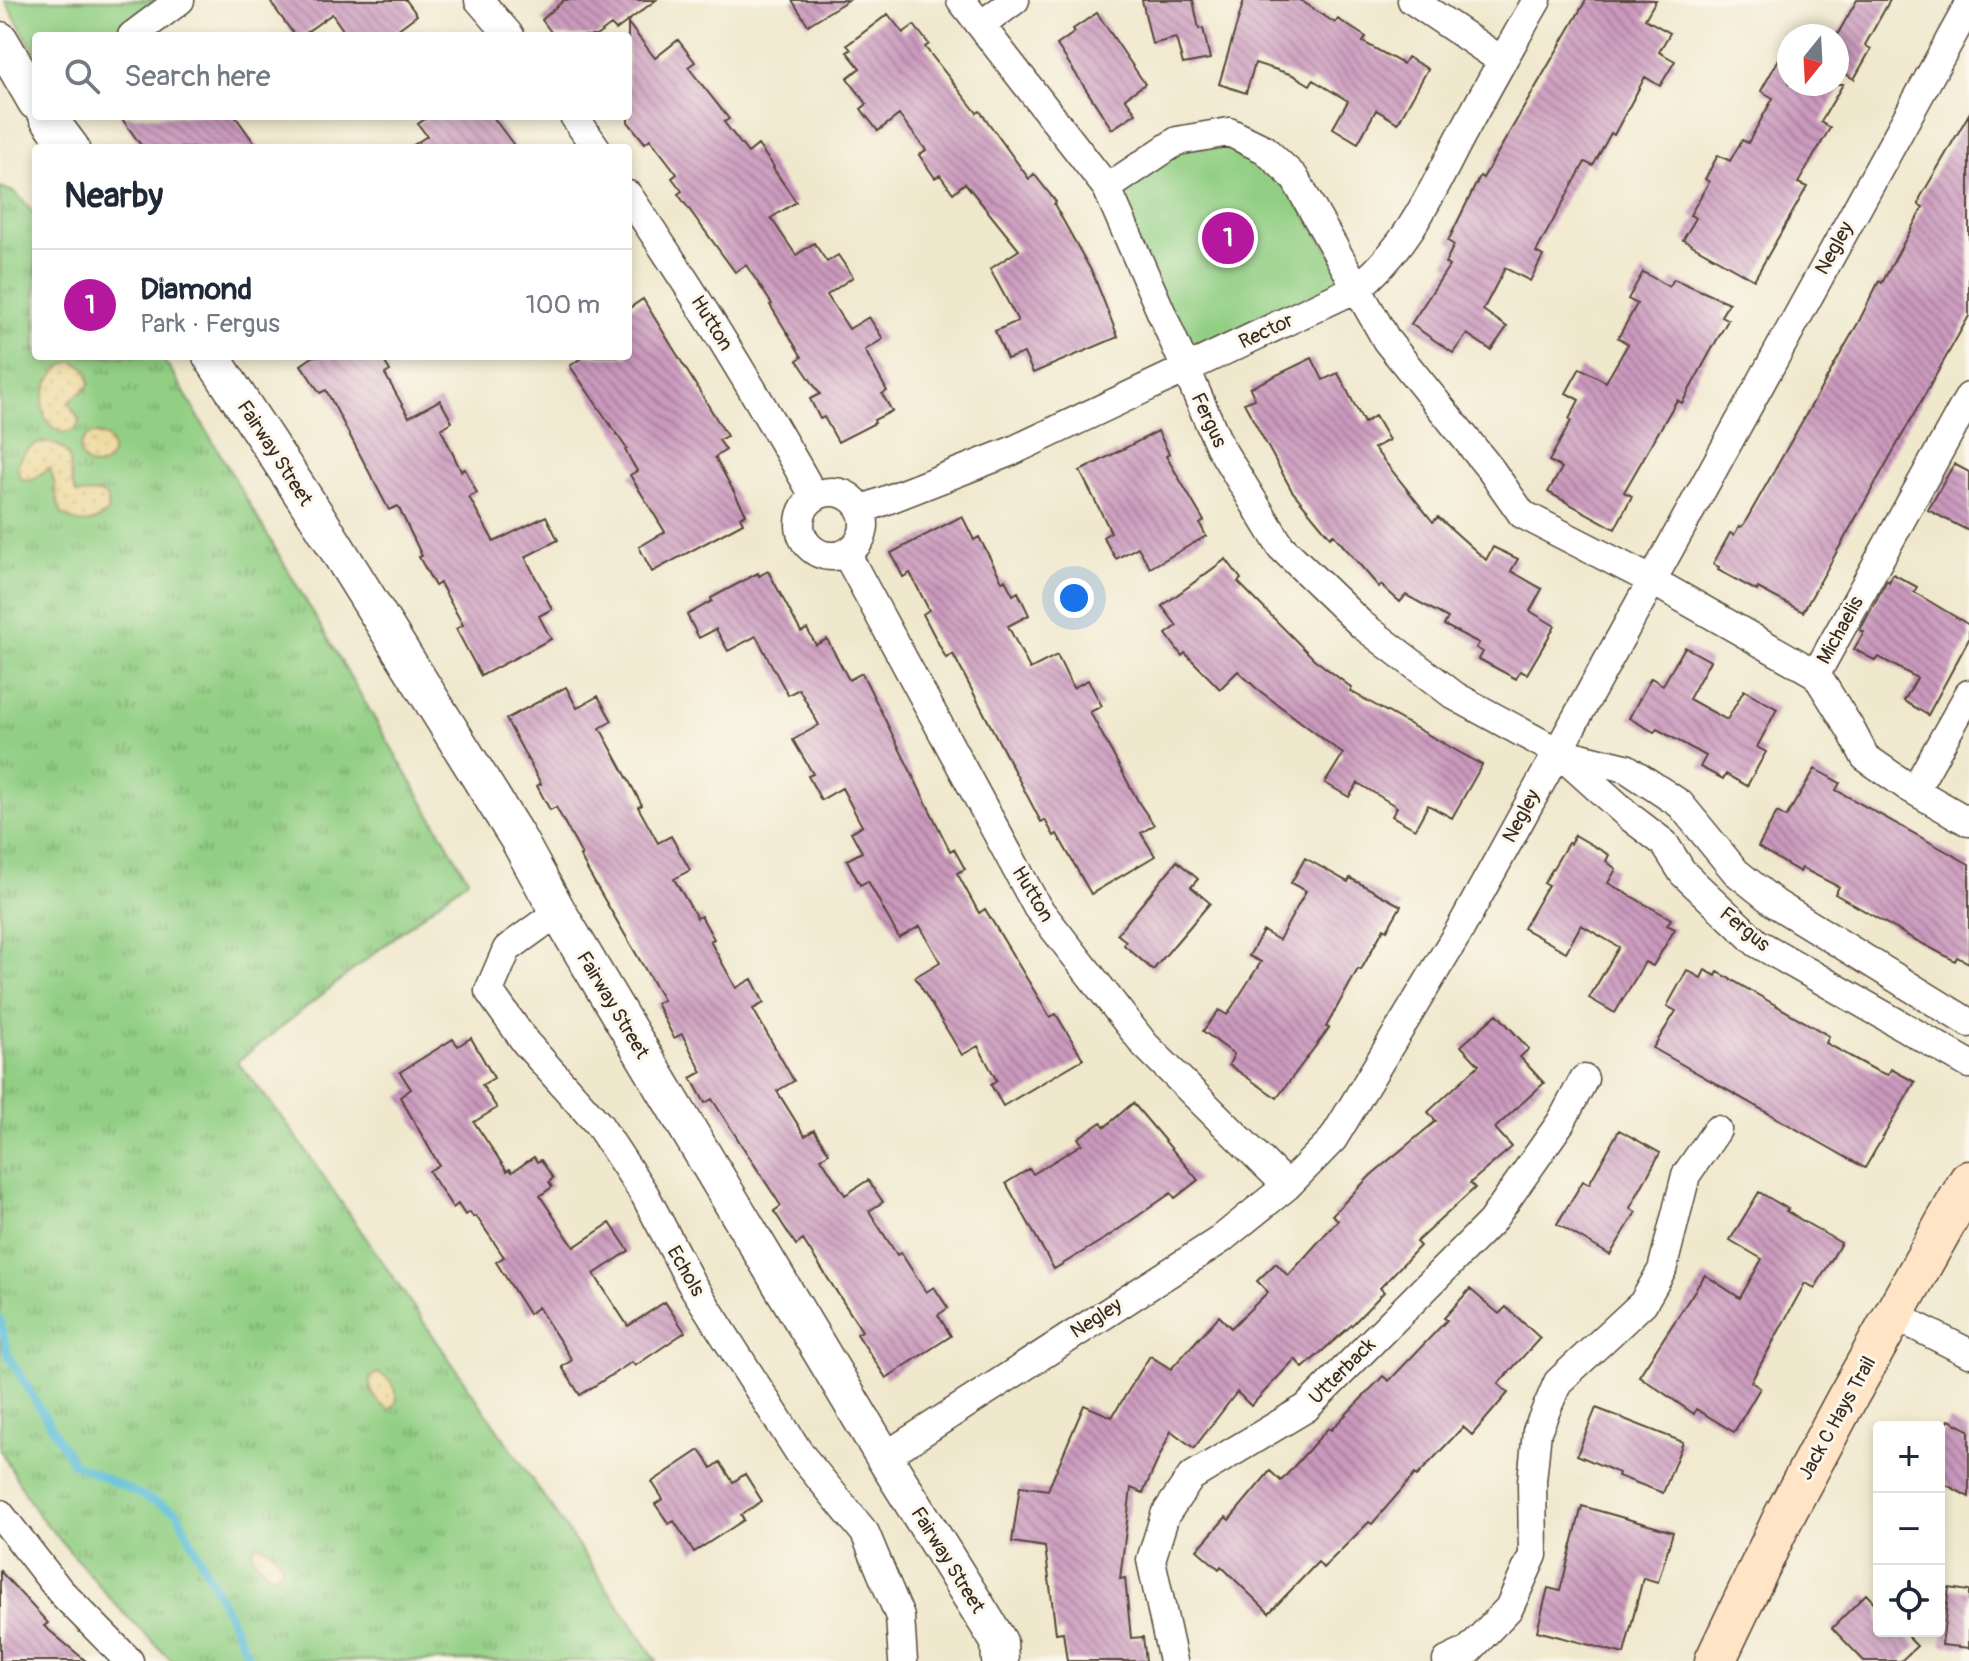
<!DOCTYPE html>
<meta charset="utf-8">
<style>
:root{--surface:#fff;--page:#f6f6f7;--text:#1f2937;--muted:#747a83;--line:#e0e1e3;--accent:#b5179e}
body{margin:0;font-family:Pangolin,sans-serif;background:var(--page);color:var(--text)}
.controls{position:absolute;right:24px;bottom:24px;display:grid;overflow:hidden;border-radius:8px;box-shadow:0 4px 12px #0003}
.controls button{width:72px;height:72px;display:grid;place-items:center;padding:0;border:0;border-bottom:2px solid var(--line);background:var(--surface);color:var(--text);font:40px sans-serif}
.compass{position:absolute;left:1777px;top:24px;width:72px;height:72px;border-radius:50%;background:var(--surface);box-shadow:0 4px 12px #0003;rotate:198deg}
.you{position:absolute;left:1074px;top:598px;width:28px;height:28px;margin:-20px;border:6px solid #fff;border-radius:50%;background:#1a73e8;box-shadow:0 0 0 12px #1a73e833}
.badge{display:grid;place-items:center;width:52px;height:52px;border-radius:50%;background:var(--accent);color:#fff;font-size:26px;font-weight:700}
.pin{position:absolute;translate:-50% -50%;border:4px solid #fff;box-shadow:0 2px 8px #0006}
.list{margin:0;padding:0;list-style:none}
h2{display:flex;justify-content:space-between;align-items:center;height:104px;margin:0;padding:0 32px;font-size:34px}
h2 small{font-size:26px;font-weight:400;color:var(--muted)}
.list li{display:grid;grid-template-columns:52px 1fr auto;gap:24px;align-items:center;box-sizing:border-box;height:112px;padding:0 32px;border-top:2px solid var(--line)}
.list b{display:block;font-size:30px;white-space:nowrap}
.list p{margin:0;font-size:26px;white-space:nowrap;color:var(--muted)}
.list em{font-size:26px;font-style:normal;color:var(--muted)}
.icon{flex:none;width:44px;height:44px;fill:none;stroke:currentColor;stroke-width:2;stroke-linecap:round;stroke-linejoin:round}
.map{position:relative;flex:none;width:1969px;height:1661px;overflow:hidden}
.search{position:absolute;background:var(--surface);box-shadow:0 4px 12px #0003;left:32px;top:32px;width:600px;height:88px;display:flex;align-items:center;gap:20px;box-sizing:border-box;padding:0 28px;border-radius:8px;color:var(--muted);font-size:30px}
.panel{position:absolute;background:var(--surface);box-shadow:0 4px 12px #0003;left:32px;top:144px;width:600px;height:216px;border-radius:8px}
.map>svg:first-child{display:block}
.grass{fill:url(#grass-tufts);stroke:#667c51;stroke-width:2}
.sand{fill:url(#sand-dots);stroke:#94825e;stroke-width:2}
.green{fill:#92cf84;stroke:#667c51;stroke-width:2}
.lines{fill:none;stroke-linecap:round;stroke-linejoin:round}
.stream{stroke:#5bbed9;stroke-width:8}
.building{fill:url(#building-back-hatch)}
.minor-casing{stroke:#564638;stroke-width:31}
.tertiary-casing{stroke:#564638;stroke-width:39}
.secondary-casing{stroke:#564638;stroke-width:43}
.minor{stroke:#fff;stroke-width:28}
.tertiary{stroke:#fff;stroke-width:36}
.secondary{stroke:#ffe4c6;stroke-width:40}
.labels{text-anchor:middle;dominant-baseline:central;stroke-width:6;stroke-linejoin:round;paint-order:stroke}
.street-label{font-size:20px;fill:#3b2a1e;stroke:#fbf7ec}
</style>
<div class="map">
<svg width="1969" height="1661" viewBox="0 0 1969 1661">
<defs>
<pattern id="grass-tufts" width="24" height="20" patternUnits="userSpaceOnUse" patternTransform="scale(2)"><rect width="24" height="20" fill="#92cf84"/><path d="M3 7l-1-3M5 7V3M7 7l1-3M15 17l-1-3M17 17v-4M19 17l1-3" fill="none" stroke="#78a86b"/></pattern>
<pattern id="sand-dots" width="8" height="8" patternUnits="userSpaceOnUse" patternTransform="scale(2)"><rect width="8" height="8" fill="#eeda9e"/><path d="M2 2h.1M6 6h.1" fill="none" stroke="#cdbb88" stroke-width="1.8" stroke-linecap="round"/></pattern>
<pattern id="building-back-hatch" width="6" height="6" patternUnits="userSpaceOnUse" patternTransform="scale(2)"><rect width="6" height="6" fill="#ca99bd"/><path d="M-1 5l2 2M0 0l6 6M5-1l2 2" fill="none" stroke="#a57d99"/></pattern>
</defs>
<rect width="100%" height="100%" fill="#fbf7ec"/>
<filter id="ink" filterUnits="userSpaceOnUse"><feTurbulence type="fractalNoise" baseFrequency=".0125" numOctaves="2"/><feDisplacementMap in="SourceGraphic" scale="16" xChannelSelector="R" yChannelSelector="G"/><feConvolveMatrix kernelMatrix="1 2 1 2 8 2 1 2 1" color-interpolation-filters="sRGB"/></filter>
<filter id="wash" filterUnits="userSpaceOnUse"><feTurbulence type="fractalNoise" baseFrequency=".006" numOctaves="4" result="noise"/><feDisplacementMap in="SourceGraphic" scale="32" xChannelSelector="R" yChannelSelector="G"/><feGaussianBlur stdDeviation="1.8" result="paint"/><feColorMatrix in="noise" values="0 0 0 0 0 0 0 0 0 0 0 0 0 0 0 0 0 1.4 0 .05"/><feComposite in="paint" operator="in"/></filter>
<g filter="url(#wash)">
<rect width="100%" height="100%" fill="#f0e8cd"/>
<path class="grass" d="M0 187 16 193 36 216V356H159L170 368 468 879 237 1062 286 1122 657 1661H172L115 1604 36 1512 0 1450Z"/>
<path class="sand" d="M74 361 87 370 90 383C85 394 74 393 69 403L79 420 77 429 63 433C26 420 46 366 74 361Z
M80 450a16 16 0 1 1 32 0a16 16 0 1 1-32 0Z
M45 442C84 448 63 475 77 494L100 493 107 498 109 510C96 526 78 526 62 514 54 499 57 480 49 468L31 481 20 478 17 467C20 453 31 445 45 442Z
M377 1373C391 1377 395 1388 397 1401L390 1410C379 1406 368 1390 370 1378Z
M256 1544C268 1546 280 1556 282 1568L278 1575 271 1576 254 1559 252 1551Z"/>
<path class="green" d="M5 0H155L107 36H36V55Z
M1229 135 1263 152 1353 286 1186 366 1109 189 1178 143Z"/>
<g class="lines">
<path class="stream" d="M0 1320 8 1355 73 1463 177 1512 251 1661"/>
</g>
<g id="blocks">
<path class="building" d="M269 0H406L417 15 389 36H347L332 14 301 36H295Z
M564 0H656L616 30 611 25 596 36H554L542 20Z
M792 0H848L808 25Z
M1142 0H1193L1199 29 1203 28 1210 59 1183 64 1176 38 1152 44Z
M1244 0H1300L1335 23 1338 19 1366 37 1363 42 1403 64 1407 57 1428 69 1398 123 1376 110 1358 143 1333 128 1348 101 1313 80 1310 85 1293 75 1255 63 1246 93 1219 84Z
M1586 0H1656L1645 19 1670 33 1659 52 1675 61 1660 86 1645 77 1614 135 1611 133 1593 166 1585 162 1536 252 1543 256 1530 281 1505 268 1483 310 1507 327 1491 350 1467 334 1453 353 1411 324 1449 266 1445 263 1454 245 1448 241 1480 176 1483 178Z
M1857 0H1890L1865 45 1871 49 1854 79 1837 69V35Z
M1097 13 1145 84 1125 98 1136 113 1112 129 1057 45 1075 32 1073 29Z
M888 14 903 33 914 25 929 44 925 47 977 113 980 111 1029 179 1034 174 1056 202 1054 204 1093 274 1118 337 1033 373 1024 353 1007 359 995 331 1018 321 990 269 1019 250 965 183 953 193 940 175 935 178 919 155 926 150 899 115 878 131 861 109 867 104 847 78 860 68 847 52 851 50 847 45Z
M628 23 655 58 678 40 695 62 688 67 729 119 724 122 748 153 758 145 774 167 773 168 796 202 771 218 796 255 814 243 827 262 838 255 853 277 827 295 849 329 869 317 883 339 865 350 887 391 882 394 892 411 874 420 875 423 838 442 824 417 820 419 810 399 820 394 797 360 802 357 770 305 772 304 746 265 735 272 678 194 682 191 672 178 677 174 650 139 645 143 628 122Z
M1789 41V84H1843L1821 122 1830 128 1798 183 1807 187 1754 280 1683 240 1696 218 1690 215 1709 182 1705 179 1718 155 1730 161 1742 140 1748 143 1773 98 1761 91Z
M1969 114V316L1803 612 1758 588 1757 591 1718 570 1719 567 1713 564 1730 533 1734 535 1739 526 1741 527 1744 524 1858 323 1879 281 1882 283 1923 207 1919 205 1920 198Z
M120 116H235L258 148H143Z
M429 116H492L516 148H409L427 136 418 124Z
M1643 272 1669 287 1674 279 1729 303 1721 316 1728 320 1682 403 1677 400 1624 492 1632 496 1615 529 1548 492 1562 468 1549 461 1571 421 1569 419 1579 400 1566 393 1580 368 1606 382 1628 344 1618 338 1637 304 1628 299Z
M643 299 727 436 719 440 726 450 715 457 746 514 740 517 743 523 652 572 639 547 665 532 630 475 637 471 625 450 627 449 570 366 584 356H628V309Z
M314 356H381L390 371 385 374 409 417 440 400 452 422 441 429 461 471 465 469 477 493 469 497 494 542 546 516 558 540 525 557 552 609 539 616 551 639 481 676 456 629 463 625 440 583 435 586 419 557 422 556 398 506 389 510 326 390 320 393 301 365Z
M1312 358 1323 380 1338 373 1364 423 1375 416 1389 440 1374 448 1433 522 1438 517 1486 560 1493 547 1518 559 1511 571 1542 589 1530 611 1555 626 1527 674 1520 671 1516 679 1479 659 1483 652 1476 648 1479 643 1444 625 1448 618 1406 595 1400 602 1381 585 1379 587 1333 534 1330 537 1292 491 1244 403 1255 399 1250 388Z
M1158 431 1169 454 1166 456 1204 521 1200 524 1206 536 1150 568 1138 547 1116 559 1103 537 1111 532 1080 471Z
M1954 464 1969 472V531L1928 510Z
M962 516 974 540 979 537 1002 581 1005 580 1013 595 1018 592 1029 615 1008 626 1030 669 1057 655 1073 688 1088 680 1102 706 1090 712 1139 803 1154 825 1141 833 1155 856 1091 894 1057 834 1054 836 1045 820 1041 822 953 654 946 658 923 614 929 610 910 573 903 577 891 553Z
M1226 559 1241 579 1238 582 1314 659 1352 688 1350 691 1482 765 1452 818 1428 805 1415 829 1392 816 1397 807 1358 783 1349 797 1325 783 1343 754 1256 688 1238 671 1220 689 1185 653 1182 656 1166 634 1177 626 1162 606Z
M768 571 801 632 807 629 816 645 827 639 849 680 862 673 950 851 954 849 965 869 957 873 979 913 985 909 1050 1017 1056 1014 1083 1059 1003 1106 991 1085 997 1081 978 1046 962 1055 915 977 940 962 920 926 899 938 868 881 860 885 847 860 862 852 851 832 862 826 842 788 821 800 808 776 813 774 793 740 819 725 799 689 788 695 756 636 728 651 716 629 699 638 687 615 712 601 711 598 758 573 759 576Z
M1893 574 1917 587 1914 592 1969 625V639L1928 715 1904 701 1917 678 1879 657 1876 661 1854 649 1864 632 1860 630 1887 580 1889 582Z
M1685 647 1710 661 1689 699 1727 720 1744 690 1777 709 1757 747 1766 752 1747 786 1726 774 1723 779 1700 767 1706 756 1657 729 1654 732 1629 718 1651 678 1663 685Z
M566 687 577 708 598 696 612 721 600 728 642 805 638 807 658 843 671 836 690 870 674 879 697 918 701 916 714 939 710 941 736 988 752 979 764 1003 753 1009 794 1081 777 1091 805 1136 814 1130 829 1153 821 1158 845 1195 868 1180 883 1202 869 1211 897 1255 901 1253 926 1292 934 1287 948 1308 938 1315 951 1336 886 1378 857 1334 862 1331 803 1240 796 1245 774 1211 781 1206 712 1099 705 1103 691 1078 702 1072 682 1034 674 1038 656 1003 663 1000 589 873 580 856 582 855 556 807 550 810 537 786 541 784 506 719Z
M1815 769 1840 783 1836 790 1969 864V963L1957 957 1955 961 1912 938 1835 894 1839 887 1802 868 1800 872 1758 847 1777 812 1786 817Z
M1575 835 1609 855 1606 861 1616 869 1608 883 1671 919 1667 925 1675 929 1653 966 1645 962 1615 1013 1589 998 1619 947 1581 925 1566 952 1523 928 1548 885 1544 883 1568 843 1570 844Z
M1305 858 1348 882 1350 878 1401 906 1387 930 1384 928 1361 970 1358 969 1326 1027 1329 1028 1277 1098 1229 1065 1234 1054 1203 1031 1219 1010 1227 1015 1261 962 1249 956 1263 931 1279 940 1306 891 1291 883Z
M1177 861 1198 879 1191 887 1210 903 1153 970 1124 945 1126 941 1117 934Z
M1687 970 1701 978 1705 970 1716 976 1718 972 1829 1036 1826 1043 1877 1071 1888 1075 1891 1069 1915 1082 1865 1168 1653 1048 1676 1011 1667 1006Z
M1497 1014 1529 1049 1520 1057 1544 1083 1495 1128 1512 1147 1470 1183 1475 1188 1416 1242 1420 1246 1380 1288 1384 1292 1354 1323 1303 1368 1295 1359 1251 1406 1237 1392 1194 1448 1171 1431 1143 1493 1131 1488 1120 1579 1125 1578 1131 1638 1143 1637 1146 1661H1067L1063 1632 1056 1633 1045 1547 1012 1542 1020 1486 1048 1490 1084 1405 1112 1417 1150 1356 1171 1369 1219 1316 1231 1328 1268 1292 1257 1281 1276 1263 1288 1276 1338 1220 1332 1215 1371 1175 1436 1121 1428 1112 1479 1065 1461 1046Z
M471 1038 494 1078 482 1085 497 1108 474 1122 507 1171 510 1169 512 1172 534 1157 537 1162 541 1160 553 1178 549 1182 552 1187 540 1196 574 1247 610 1223 629 1251 594 1274 628 1326 665 1302 685 1332 635 1366 632 1362 580 1395 562 1367 572 1360 538 1307 529 1314 496 1262 504 1257 476 1216 473 1217 470 1212 465 1215 458 1204 453 1208 429 1171 439 1165 400 1097 411 1089 400 1072 453 1039 458 1046Z
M1133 1103 1198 1180 1175 1198 1171 1193 1106 1238 1054 1269 1006 1183 1029 1169 1033 1174 1082 1144 1078 1138 1101 1122 1105 1127Z
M1619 1130 1660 1153 1630 1208 1636 1212 1610 1255 1557 1224 1583 1181 1589 1184Z
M1759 1192 1788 1209 1786 1211 1841 1243 1815 1288 1805 1283 1751 1382 1760 1388 1734 1432 1696 1409 1694 1414 1639 1376 1705 1275 1740 1298 1762 1259 1730 1240Z
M1470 1289 1499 1314 1506 1307 1540 1338 1498 1384 1508 1393 1472 1435 1463 1427 1417 1476 1415 1474 1372 1524 1369 1522 1323 1568 1318 1562 1269 1613 1221 1566 1219 1569 1197 1550 1226 1517 1229 1520 1270 1471 1281 1481 1328 1428 1331 1430 1383 1376 1389 1381 1447 1320 1444 1318Z
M1596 1408 1683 1442 1663 1493 1618 1476 1619 1473 1577 1455Z
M1949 1420 1969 1430V1497L1939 1481V1439Z
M700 1450 712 1468 720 1462 733 1482 745 1474 762 1501 741 1515 744 1520 694 1552 674 1521 669 1524 655 1504 663 1499 652 1482Z
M1582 1506 1673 1532 1658 1582 1643 1578 1624 1654 1537 1631 1548 1588 1560 1591Z
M0 1571 48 1623 44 1626 86 1661H0Z
M1949 1588 1969 1591V1648L1942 1645Z
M1866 1594 1879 1608V1631H1902L1917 1646 1901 1661H1864L1832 1628Z"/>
</g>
</g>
<g filter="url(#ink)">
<use href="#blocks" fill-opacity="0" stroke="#564638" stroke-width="2"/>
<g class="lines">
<g class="minor-casing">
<path id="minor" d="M479 0 510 36
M961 0 1107 188 1220 447 1281 547 1362 625 1455 696 1556 751 1626 768 1680 804 1736 872 1776 904 1969 1023
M1412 0 1501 60
M981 25 1015 0
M132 36 180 0
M574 116 596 148
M1107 188 1177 141 1229 132 1264 149 1294 177 1387 341 1491 470 1522 514 1651 580 1816 674
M628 195C695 293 756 393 814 496
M1969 397 1816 674 1851 730 1865 757 1908 787 1917 786 1969 694
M800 524a32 32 0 1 1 64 0a32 32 0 1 1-64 0Z
M861 510 1012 451 1357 288C1407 249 1432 191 1461 136 1486 90 1511 45 1537 0
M846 553 1037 907 1145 1045 1287 1186
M1560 754 1630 817 1664 843 1683 873 1757 943 1969 1064
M1908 787 1969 822
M558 912 507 949 489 991 526 1043 599 1125 645 1195 691 1283 800 1454 865 1533 900 1617 903 1661
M1894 1315 1969 1353
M884 1457 1220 1240 1287 1186 1333 1139 1459 931 1969 5
M0 1514 60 1591 129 1661
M1173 1661 1151 1560 1165 1515 1191 1477 1306 1408 1491 1222 1561 1122 1584 1079
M1447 1661 1468 1651 1509 1608 1533 1555 1532 1481 1537 1431 1558 1382 1643 1303 1662 1270 1686 1175 1717 1130"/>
</g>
<g class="tertiary-casing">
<path id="tertiary" d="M0 40 36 102
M47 116 71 148
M211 356 321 523 452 733 518 839 558 912 884 1457 999 1642 1000 1661"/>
</g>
<g class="secondary-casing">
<path id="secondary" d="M1715 1661 1783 1518 1846 1400 1969 1181"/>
</g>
<use href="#minor" class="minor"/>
<use href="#tertiary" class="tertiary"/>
<use href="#secondary" class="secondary"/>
</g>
</g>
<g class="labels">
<g class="street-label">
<text transform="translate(1834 248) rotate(-61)">Negley</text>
<text transform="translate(712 323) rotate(58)">Hutton</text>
<text transform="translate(1266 331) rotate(-25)">Rector</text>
<text transform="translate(1209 420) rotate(65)">Fergus</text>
<text transform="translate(275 453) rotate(57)">Fairway Street</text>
<text transform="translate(1840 630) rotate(-61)">Michaelis</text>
<text transform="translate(1521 816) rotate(-62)">Negley</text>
<text transform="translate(1033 894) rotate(59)">Hutton</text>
<text transform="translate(1745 929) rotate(39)">Fergus</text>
<text transform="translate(613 1005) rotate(59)">Fairway Street</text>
<text transform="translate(686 1271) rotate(60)">Echols</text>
<text transform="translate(1096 1318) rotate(-33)">Negley</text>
<text transform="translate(1342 1371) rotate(-45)">Utterback</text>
<text transform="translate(1837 1418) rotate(-61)">Jack C Hays Trail</text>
<text transform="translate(948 1560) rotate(58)">Fairway Street</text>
</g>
</g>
</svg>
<div class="controls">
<button>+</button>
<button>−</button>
<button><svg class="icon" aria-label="locate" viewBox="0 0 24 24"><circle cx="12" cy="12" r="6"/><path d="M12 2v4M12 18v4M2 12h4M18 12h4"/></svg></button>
</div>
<svg class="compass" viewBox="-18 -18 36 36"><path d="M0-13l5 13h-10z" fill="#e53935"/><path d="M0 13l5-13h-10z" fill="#747a83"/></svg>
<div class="you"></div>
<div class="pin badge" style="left:1228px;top:238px">1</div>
<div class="search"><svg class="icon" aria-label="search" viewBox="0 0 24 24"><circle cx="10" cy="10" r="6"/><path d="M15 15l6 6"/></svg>Search here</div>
<section class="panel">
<h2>Nearby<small></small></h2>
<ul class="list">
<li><span class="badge">1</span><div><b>Diamond</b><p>Park · Fergus</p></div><em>100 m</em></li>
</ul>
</section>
</div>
